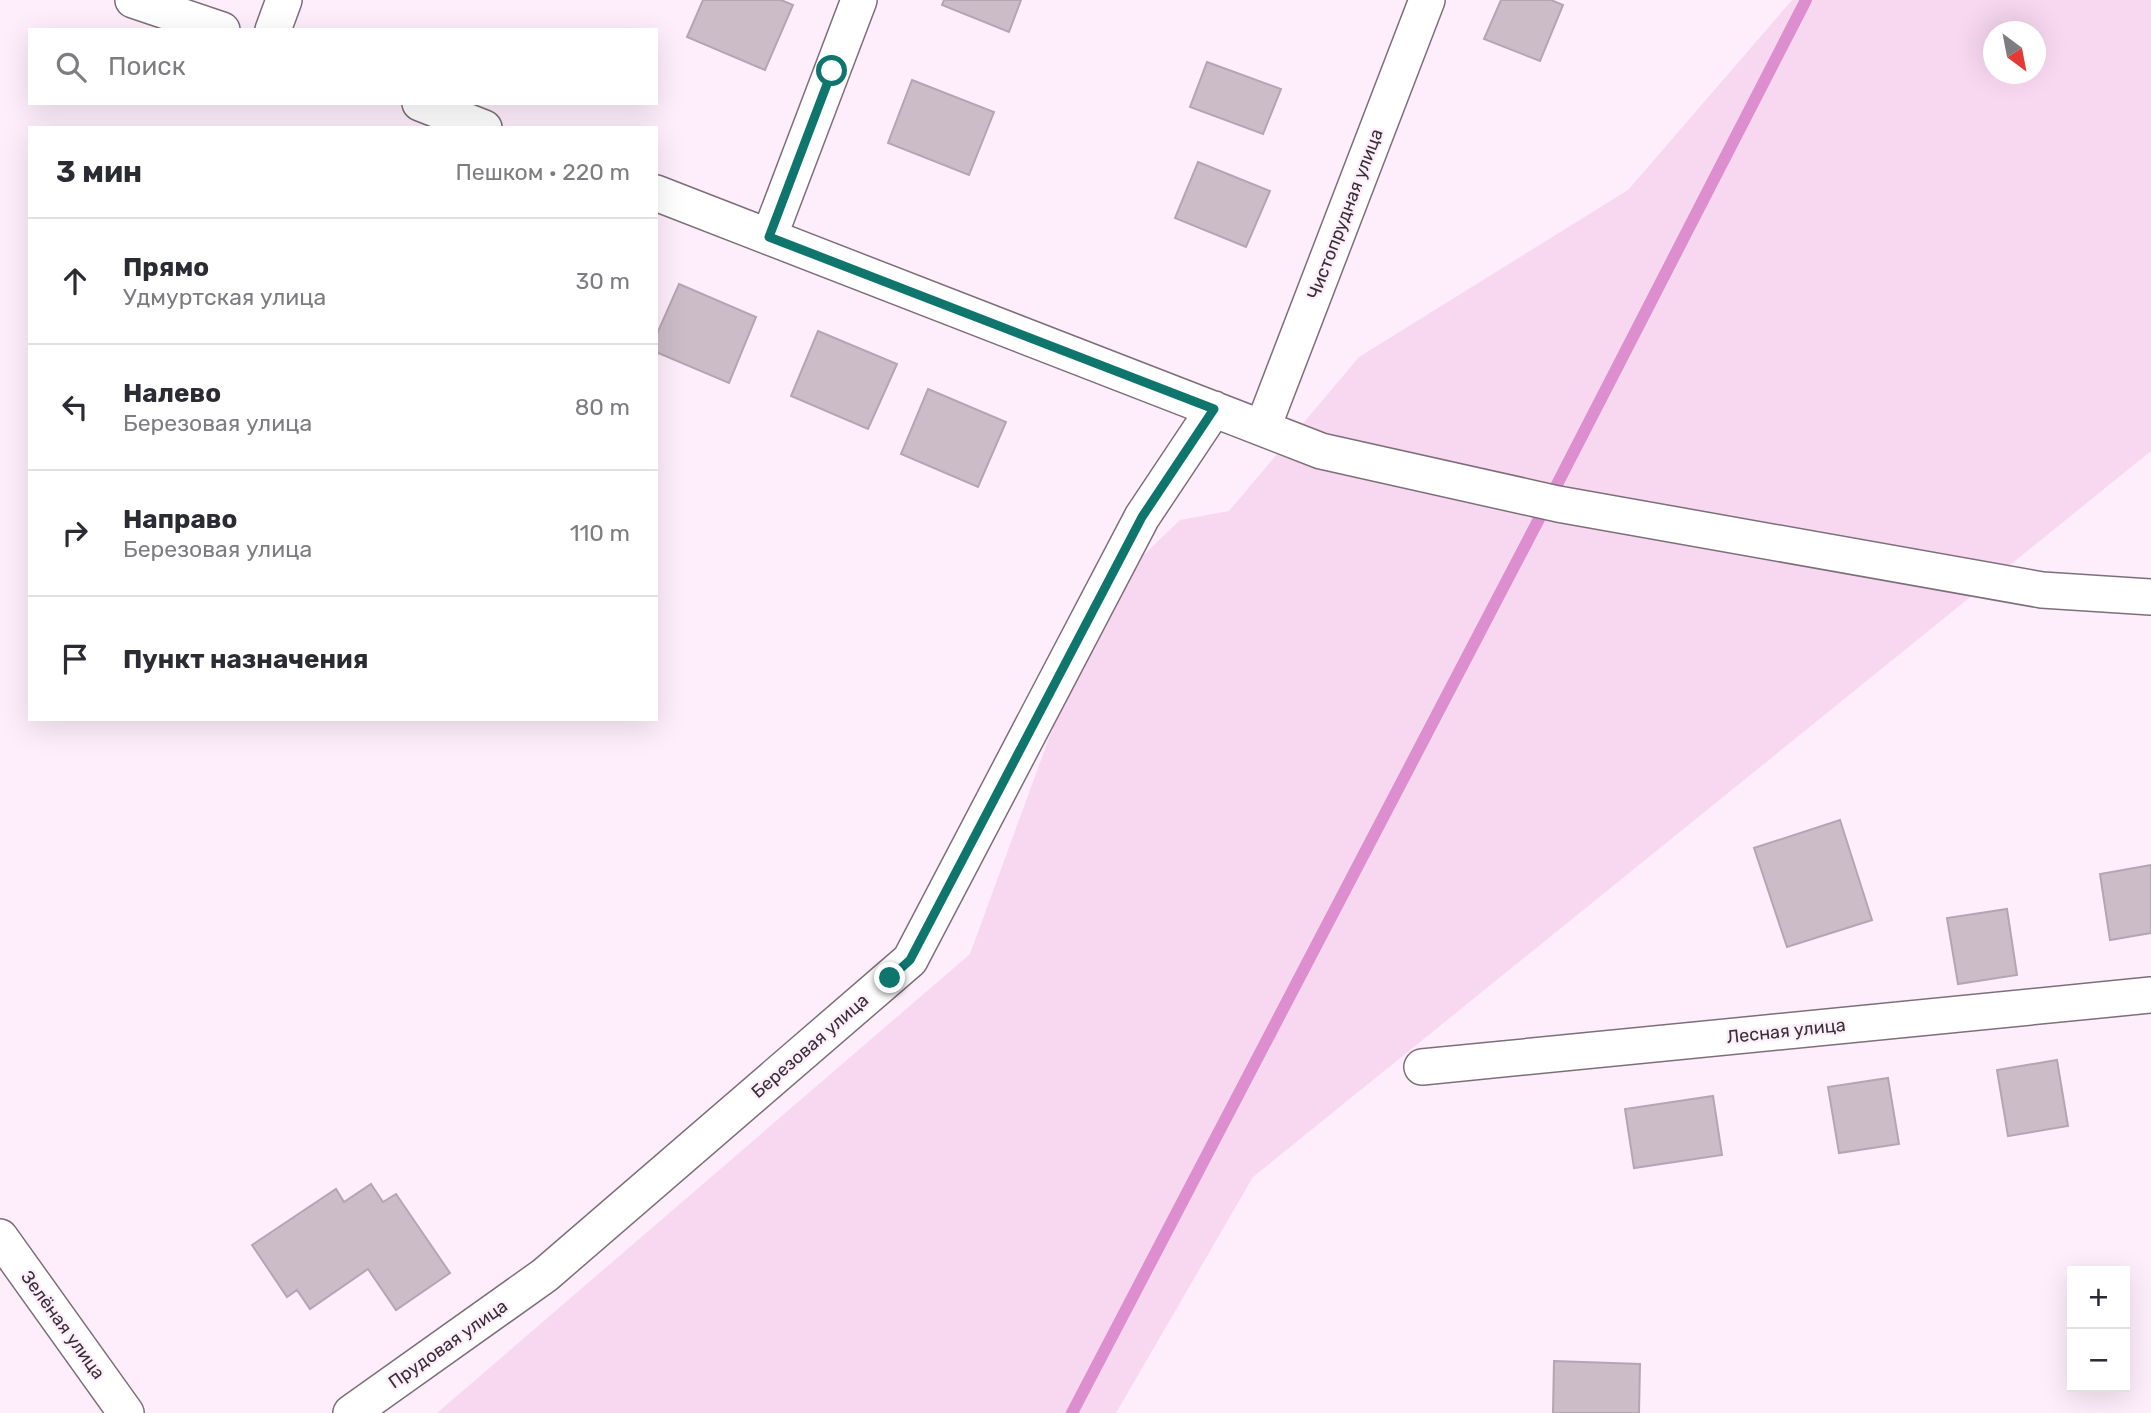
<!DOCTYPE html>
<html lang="ru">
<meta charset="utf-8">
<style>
:root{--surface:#fff;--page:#f7f7f7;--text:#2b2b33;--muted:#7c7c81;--line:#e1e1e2}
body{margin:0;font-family:Rubik,sans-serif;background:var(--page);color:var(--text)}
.controls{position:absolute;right:21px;bottom:21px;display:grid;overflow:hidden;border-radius:0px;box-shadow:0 7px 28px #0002}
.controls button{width:63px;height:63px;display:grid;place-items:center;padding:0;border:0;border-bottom:2px solid var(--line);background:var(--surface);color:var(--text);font:35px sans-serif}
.compass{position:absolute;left:1983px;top:21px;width:63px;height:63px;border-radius:50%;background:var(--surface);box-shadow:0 7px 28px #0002;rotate:148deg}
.stop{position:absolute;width:21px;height:21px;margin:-16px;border:5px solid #0f766e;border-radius:50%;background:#fff}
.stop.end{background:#0f766e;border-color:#fff;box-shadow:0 2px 7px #0008}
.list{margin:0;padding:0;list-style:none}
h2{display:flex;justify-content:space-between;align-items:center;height:91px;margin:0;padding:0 28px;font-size:30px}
h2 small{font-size:23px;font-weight:400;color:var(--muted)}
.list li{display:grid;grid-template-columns:46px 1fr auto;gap:21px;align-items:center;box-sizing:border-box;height:126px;padding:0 28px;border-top:2px solid var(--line)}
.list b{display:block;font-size:26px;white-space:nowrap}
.list p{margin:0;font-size:23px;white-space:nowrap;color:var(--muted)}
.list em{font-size:23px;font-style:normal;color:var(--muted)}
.icon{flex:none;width:38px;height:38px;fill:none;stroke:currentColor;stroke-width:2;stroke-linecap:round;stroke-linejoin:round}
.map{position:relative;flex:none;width:2151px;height:1413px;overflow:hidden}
.search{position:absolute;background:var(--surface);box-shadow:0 7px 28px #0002;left:28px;top:28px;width:630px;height:77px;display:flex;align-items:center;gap:18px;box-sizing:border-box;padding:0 24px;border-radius:0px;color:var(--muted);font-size:26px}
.panel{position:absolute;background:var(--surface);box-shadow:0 7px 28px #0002;left:28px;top:126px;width:630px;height:595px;border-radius:0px}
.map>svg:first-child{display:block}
.green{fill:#f8d8f1;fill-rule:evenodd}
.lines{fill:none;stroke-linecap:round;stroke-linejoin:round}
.stream{stroke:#dd8ecf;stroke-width:12}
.building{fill:#ccbcc8;stroke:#b5a5b1;stroke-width:2}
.street-casing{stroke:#7d6f7a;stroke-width:38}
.street{stroke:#fff;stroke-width:35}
.route{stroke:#0f766e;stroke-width:9}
.labels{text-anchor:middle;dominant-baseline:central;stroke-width:5;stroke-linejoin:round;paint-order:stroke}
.street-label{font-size:18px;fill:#373136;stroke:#feedfa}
</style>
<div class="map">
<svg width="2151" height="1413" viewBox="0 0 2151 1413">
<rect width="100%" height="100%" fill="#feedfa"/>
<path class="green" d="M1792 0H2151V451L1253 1177 1116 1413H437L970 954 1101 596 1180 520 1229 511 1359 357 1628 190ZM1994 32H2036V74H1994Z"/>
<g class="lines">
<path class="stream" d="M1550 498 1806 0
M1072 1413 1539 519"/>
</g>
<path class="building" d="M703 0H781L793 5 765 70 687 37Z
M944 0H1021L1009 32 942 5Z
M1501 0H1551L1563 5 1540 61 1484 39Z
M1207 62 1281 89 1263 134 1190 107Z
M912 80 994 112 969 175 888 143Z
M1198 162 1270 191 1246 247 1175 218Z
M679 284 756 317 729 383 656 352V336Z
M818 331 897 364 868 429 791 396Z
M928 389 1006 422 978 487 901 454Z
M1840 820 1872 920 1787 947 1754 848Z
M2151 865V933L2110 940 2100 874Z
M2007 909 2017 975 1958 984 1947 918Z
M2057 1060 2068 1126 2008 1136 1997 1070Z
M1888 1078 1899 1144 1839 1153 1828 1087Z
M1713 1096 1722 1155 1634 1168 1625 1109Z
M371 1184 383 1202 396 1194 450 1273 396 1310 368 1269 310 1309 297 1290 287 1297 252 1245 336 1189 344 1202Z
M1554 1361 1640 1364 1639 1413H1553Z"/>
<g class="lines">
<g class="street-casing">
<path id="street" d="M133 0 222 30
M273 30 284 0
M420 103 484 128
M656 193 1321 451 1558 504 2042 590 2151 597
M769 237 859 0
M1263 427 1427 0
M1422 1067 2151 995
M0 1237 126 1413
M351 1413 545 1275 910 960 1142 517 1214 409"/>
</g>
<use href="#street" class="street"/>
</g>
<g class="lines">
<path class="route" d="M832 71 769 237 1214 409 1142 517 910 960 890 978"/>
</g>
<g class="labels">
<g class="street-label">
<text transform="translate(1345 214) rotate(-69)">Чистопрудная улица</text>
<text transform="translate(1786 1031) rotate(-6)">Лесная улица</text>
<text transform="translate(810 1046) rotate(-41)">Березовая улица</text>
<text transform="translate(63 1325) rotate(54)">Зелёная улица</text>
<text transform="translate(448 1344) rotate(-35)">Прудовая улица</text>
</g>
</g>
</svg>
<div class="controls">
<button>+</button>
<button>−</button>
</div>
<svg class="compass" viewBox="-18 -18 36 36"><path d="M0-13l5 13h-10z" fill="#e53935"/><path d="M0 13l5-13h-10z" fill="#7c7c81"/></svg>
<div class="stop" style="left:832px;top:71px"></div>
<div class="stop end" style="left:890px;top:978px"></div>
<div class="search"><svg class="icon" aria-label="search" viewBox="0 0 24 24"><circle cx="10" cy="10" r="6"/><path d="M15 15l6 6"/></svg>Поиск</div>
<section class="panel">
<h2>3 мин<small>Пешком · 220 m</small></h2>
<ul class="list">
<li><svg class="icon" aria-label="ahead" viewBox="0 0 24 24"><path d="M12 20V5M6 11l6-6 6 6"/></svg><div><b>Прямо</b><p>Удмуртская улица</p></div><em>30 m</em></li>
<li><svg class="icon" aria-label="left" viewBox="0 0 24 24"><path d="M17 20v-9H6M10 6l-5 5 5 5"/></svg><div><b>Налево</b><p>Березовая улица</p></div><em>80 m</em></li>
<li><svg class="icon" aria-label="right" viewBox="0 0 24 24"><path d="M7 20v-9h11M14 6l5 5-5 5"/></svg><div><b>Направо</b><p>Березовая улица</p></div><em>110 m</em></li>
<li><svg class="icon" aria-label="arrive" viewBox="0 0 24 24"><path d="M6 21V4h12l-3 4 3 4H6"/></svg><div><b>Пункт назначения</b></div></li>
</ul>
</section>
</div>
